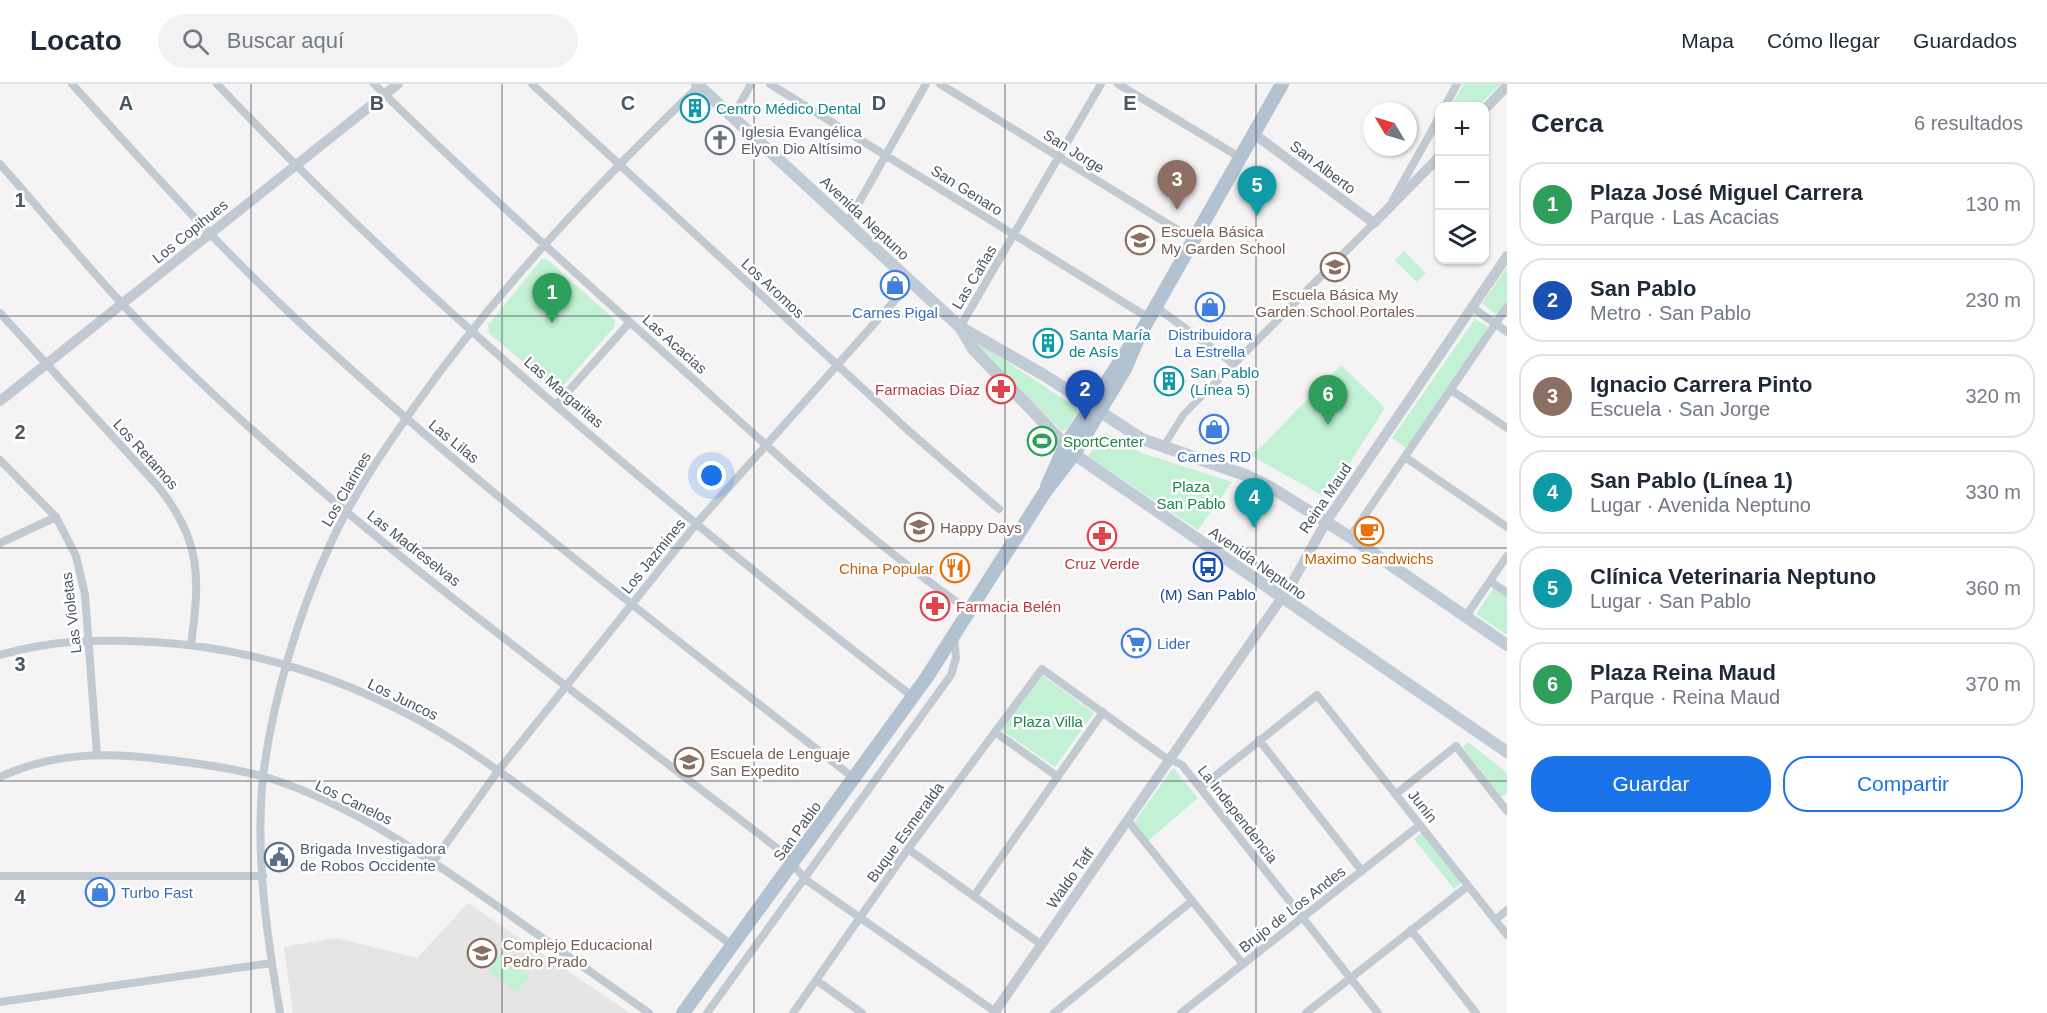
<!DOCTYPE html>
<html lang="es">
<meta charset="utf-8">
<style>
:root{--surface:#fff;--page:#f2f2f3;--text:#1f2937;--muted:#747a83;--line:#e0e1e3;--accent:#1a73e8}
body{margin:0;font-family:Helvetica,sans-serif;background:var(--page);color:var(--text)}
.controls{position:absolute;right:18px;top:18px;display:grid;overflow:hidden;border-radius:12px;box-shadow:0 2px 4px #0004}
.controls button{width:54px;height:54px;display:grid;place-items:center;padding:0;border:0;border-bottom:2px solid var(--line);background:var(--surface);color:var(--text);font:30px sans-serif}
.compass{position:absolute;left:1363px;top:18px;width:54px;height:54px;border-radius:50%;background:var(--surface);box-shadow:0 2px 4px #0004;rotate:308deg}
.you{position:absolute;left:712px;top:392px;width:21px;height:21px;margin:-15px;border:4px solid #fff;border-radius:50%;background:#1a73e8;box-shadow:0 0 0 9px #1a73e833}
.badge{display:grid;place-items:center;width:39px;height:39px;border-radius:50%;background:var(--accent);color:#fff;font-size:20px;font-weight:700}
.pin{position:absolute;translate:-50% -50px;filter:drop-shadow(0 2px 3px #0008)}
.pin::after{content:'';position:absolute;top:32px;width:21px;height:18px;background:inherit;clip-path:polygon(0 0,100% 0,50% 100%)}
.list{margin:0;padding:0;list-style:none}
h2{display:flex;justify-content:space-between;align-items:center;height:78px;margin:0;padding:0 24px;font-size:26px}
h2 small{font-size:20px;font-weight:400;color:var(--muted)}
.list li{display:grid;grid-template-columns:39px 1fr auto;gap:18px;align-items:center;box-sizing:border-box;height:84px;margin:0 12px 12px;padding:0 12px;border:2px solid var(--line);border-radius:24px}
.list b{display:block;font-size:22px;white-space:nowrap}
.list p{margin:0;font-size:20px;white-space:nowrap;color:var(--muted)}
.list em{font-size:20px;font-style:normal;color:var(--muted)}
.actions{display:flex;gap:12px;padding:18px 24px}
.actions a{flex:1;padding:14px 0;border:2px solid var(--accent);border-radius:24px;text-align:center;font-size:21px;color:var(--accent)}
.actions .main{background:var(--accent);color:#fff}
.icon{flex:none;width:33px;height:33px;fill:none;stroke:currentColor;stroke-width:2;stroke-linecap:round;stroke-linejoin:round}
.map{position:relative;flex:none;width:1507px;height:929px;overflow:hidden}
header{display:flex;align-items:center;gap:36px;box-sizing:border-box;height:84px;padding:0 30px;background:var(--surface);border-bottom:2px solid var(--line)}
header strong{font-size:28px}
nav{display:flex;gap:33px;margin-inline-start:auto;font-size:21px}
.search{width:420px;height:54px;background:var(--page);display:flex;align-items:center;gap:15px;box-sizing:border-box;padding:0 21px;border-radius:33px;color:var(--muted);font-size:22px}
main{display:flex}
aside{flex:1;background:var(--surface)}
.map>svg:first-child{display:block}
.education{fill:#e6e4e5}
.green{fill:#c3f1d5}
.lines{fill:none;stroke-linecap:round;stroke-linejoin:round}
.pedestrian{stroke:#c1cad2;stroke-width:7}
.minor{stroke:#c1cad2;stroke-width:8}
.tertiary{stroke:#c1cad2;stroke-width:10}
.secondary{stroke:#c1cbd6;stroke-width:12}
.primary{stroke:#b3c2d1;stroke-width:14}
.grid{fill:none;stroke:#4a5661;stroke-width:1.5;stroke-opacity:0.55}
.labels{text-anchor:middle;dominant-baseline:central;stroke-width:5;stroke-linejoin:round;paint-order:stroke}
.culture-label{font-size:15px;fill:#0d838f;stroke:#fff;text-anchor:start}
.worship-label{font-size:15px;fill:#5b616d;stroke:#fff;text-anchor:start}
.street-label{font-size:15px;fill:#4a5661;stroke:#fff}
.education-label{font-size:15px;fill:#785e54;stroke:#fff;text-anchor:start}
.shop-label{font-size:15px;fill:#366cbe;stroke:#fff}
.health-label{font-size:15px;fill:#be3a42;stroke:#fff;text-anchor:end}
.leisure-label{font-size:15px;fill:#27864d;stroke:#fff;text-anchor:start}
.park-label{font-size:15px;fill:#17864f;stroke:#fff}
.food-label{font-size:15px;fill:#c56008;stroke:#fff}
.transit-label{font-size:15px;fill:#164399;stroke:#fff}
.service-label{font-size:15px;fill:#4e5e75;stroke:#fff;text-anchor:start}
.grid-label{font-size:20px;text-anchor:middle;font-weight:bold;fill:#4a5661;stroke:#fff;stroke-width:5;stroke-linejoin:round;paint-order:stroke}
</style>
<header>
<strong>Locato</strong>
<div class="search"><svg class="icon" aria-label="search" viewBox="0 0 24 24"><circle cx="10" cy="10" r="6"/><path d="M15 15l6 6"/></svg>Buscar aquí</div>
<nav><a>Mapa</a><a>Cómo llegar</a><a>Guardados</a></nav>
</header>
<main>
<div class="map">
<svg width="1507" height="929" viewBox="0 0 1507 929">
<rect width="100%" height="100%" fill="#f5f3f3"/>
<path class="education" d="M468 819 630 929H293L284 863 336 854 417 874Z"/>
<path class="green" d="M1464 0H1501L1478 22H1451Z
M1404 167 1426 189 1417 198 1395 177Z
M542 175 548 176 615 236 614 243 560 305H554L489 249 488 241Z
M1507 183V218L1498 232 1482 219Z
M1475 235 1490 244 1407 365 1392 354Z
M965 250 1077 324V329L1066 346 1062 347 964 252Z
M1341 281 1385 324 1327 414 1250 371 1265 359Z
M1106 349 1142 369 1232 398 1198 446 1088 372Z
M1497 499 1507 506V551L1476 530Z
M1042 591 1094 629 1055 683 1001 646Z
M1468 658 1507 689V709L1501 713 1463 663Z
M1173 684 1198 714 1148 757 1133 740Z
M1423 748 1462 798 1454 805 1414 755Z
M500 871 529 892 517 908 488 887Z"/>
<g class="lines">
<path class="pedestrian" d="M1163 363 1184 330 1215 299"/>
<path class="minor" d="M72 0C144 79 215 159 294 233 470 398 664 546 855 695
M217 0C428 223 672 425 913 613
M374 0C477 101 584 197 691 293 778 372 873 461 970 527
M532 0 910 348 999 425
M770 0 1149 234
M940 0 1194 156
M1118 0 1241 74
M1445 22 1457 0
M732 34 751 0
M0 80C53 140 104 204 161 260 351 448 572 604 782 768L806 796 997 929
M1393 116 1440 32
M848 138 926 0
M1156 223 1234 280
M1473 224 1507 248
M0 229 157 401C202 456 200 494 191 561
M960 243 1101 0
M1215 299 1374 139
M1451 306 1507 344
M557 320 630 238
M1405 373 1507 443
M0 376 56 433 76 472 85 511 97 671
M1350 453 1507 223
M0 459 56 433
M1490 497 1507 509
M1466 532 1507 472
M0 571C51 556 100 555 153 558 261 564 367 601 459 660 500 686 538 716 577 745 629 784 681 823 733 862
M995 648 1058 693
M1259 656 1362 787
M0 693C51 669 105 668 160 675 197 679 236 684 272 695 354 722 427 773 497 822 548 858 598 893 649 929
M1200 704 1317 611 1507 851
M1396 710 1456 662 1507 727
M1128 737 1243 880
M908 765 1042 861
M433 778 498 687 697 439 912 197
M0 792H263
M974 812 1103 628
M1495 836 1507 826
M1411 846 1476 929
M816 896 862 929
M0 918 272 879
M280 929C267 853 255 771 263 693 272 618 298 530 330 461 353 410 387 361 420 315 502 201 598 99 699 2
M707 929 951 591 956 574 954 552
M793 929 908 765 1042 585 1163 672 1182 681 1378 929
M1054 929 1192 817
M1181 929 1420 741
M1306 929 1468 802"/>
<path class="tertiary" d="M1484 26 1507 2
M1254 50 1374 139 1440 72
M0 317 398 0
M994 929 1292 499 1326 438 1507 172"/>
<path class="secondary" d="M697 0 960 243 1044 291 1142 355 1248 392 1272 404 1350 453 1507 561
M960 243 973 265 1074 370 1507 668"/>
<path class="primary" d="M1047 402 1065 362 1130 262
M683 929 927 593 1045 408 1074 370 1125 285 1139 252 1282 0"/>
</g>
<path class="grid" d="M251 0V929M502 0V929M754 0V929M1005 0V929M1256 0V929M0 232H1507M0 464H1507M0 697H1507"/>
<defs>
<g id="building-ring" transform="scale(1.5)"><circle r="9.5" fill="#fff" stroke="#0f9aa8" stroke-width="1.5"/><path d="M-4-6H4V6H1V3H-1V6H-4ZM-2.5-4.3h1.7v1.8h-1.7ZM.8-4.3h1.7v1.8H.8ZM-2.5-1h1.7V.8h-1.7ZM.8-1h1.7V.8H.8Z" fill="#0f9aa8"/></g>
<g id="church-ring" transform="scale(1.5)"><circle r="9.5" fill="#fff" stroke="#6b7280" stroke-width="1.5"/><path d="M-1.2-6h2.4v3.5h3.3v2.4h-3.3V6h-2.4V-.1h-3.3v-2.4h3.3Z" fill="#6b7280"/></g>
<g id="school-ring" transform="scale(1.5)"><circle r="9.5" fill="#fff" stroke="#8d6e63" stroke-width="1.5"/><path d="M0-5L7-2L0 1L-7-2ZM-4 1L0 2.5L4 1V4Q0 6-4 4Z" fill="#8d6e63"/></g>
<g id="shop-ring" transform="scale(1.5)"><circle r="9.5" fill="#fff" stroke="#3f7fe0" stroke-width="1.5"/><path d="M-5-2.5h2.3a2.7 3.5 0 0 1 5.4 0H5L5.5 6h-11ZM-1.5-2.5h3a1.5 2.3 0 0 0-3 0Z" fill="#3f7fe0"/></g>
<g id="pharmacy-ring" transform="scale(1.5)"><circle r="9.5" fill="#fff" stroke="#e0444e" stroke-width="1.5"/><path d="M-2-6h4v4h4v4h-4v4h-4v-4h-4v-4h4Z" fill="#e0444e"/></g>
<g id="stadium-ring" transform="scale(1.5)"><circle r="9.5" fill="#fff" stroke="#2e9e5b" stroke-width="1.5"/><path d="M0-5a6.5 5 0 1 0 0 10a6.5 5 0 1 0 0-10ZM-3.5-1.8h7v3.6h-7Z" fill="#2e9e5b"/></g>
<g id="cafe-ring" transform="scale(1.5)"><circle r="9.5" fill="#fff" stroke="#e8710a" stroke-width="1.5"/><path d="M-5.5-4.5H6V0H3Q3 3.5 0 3.5H-2.5Q-5.5 3.5-5.5 0ZM3-3.2v2h1.7v-2ZM-6 4.5H4V6H-6Z" fill="#e8710a"/></g>
<g id="bus-ring" transform="scale(1.5)"><circle r="9.5" fill="#fff" stroke="#1a4fb4" stroke-width="1.5"/><path d="M-5-6H5V4H4V6H2V4H-2V6H-4V4H-5ZM-3.5-4V0h7V-4ZM-3.5 1.2v1.5H-2V1.2ZM2 1.2v1.5H3.5V1.2Z" fill="#1a4fb4"/></g>
<g id="restaurant-ring" transform="scale(1.5)"><circle r="9.5" fill="#fff" stroke="#e8710a" stroke-width="1.5"/><path d="M-5-6h1v4h1v-4h1v4h1v-4h1v5L-1.5 .5V6h-2V.5L-5-1ZM5-6V6H3V1.5H1.5Q1.5-4 5-6Z" fill="#e8710a"/></g>
<g id="supermarket-ring" transform="scale(1.5)"><circle r="9.5" fill="#fff" stroke="#3f7fe0" stroke-width="1.5"/><path d="M-6-5.5h2.5l.6 2H6L4.5 2H-2.5L-4.4-4H-6ZM-1.5 3.2a1.3 1.3 0 1 0 .1 0ZM3 3.2a1.3 1.3 0 1 0 .1 0Z" fill="#3f7fe0"/></g>
<g id="civic-ring" transform="scale(1.5)"><circle r="9.5" fill="#fff" stroke="#5c6f8a" stroke-width="1.5"/><path d="M-.6-6.5H3V-4.5H.6V-3L4-1V1h2V6H-6V1h2V-1L-.6-3ZM-1.2 2.5V6h2.4V2.5Z" fill="#5c6f8a"/></g>
</defs>
<g fill-rule="evenodd">
<use href="#building-ring" x="695" y="24"/>
<use href="#church-ring" x="720" y="56"/>
<use href="#school-ring" x="1140" y="156"/>
<use href="#school-ring" x="1335" y="183"/>
<use href="#shop-ring" x="895" y="201"/>
<use href="#shop-ring" x="1210" y="223"/>
<use href="#building-ring" x="1048" y="259"/>
<use href="#building-ring" x="1169" y="297"/>
<use href="#pharmacy-ring" x="1001" y="305"/>
<use href="#shop-ring" x="1214" y="345"/>
<use href="#stadium-ring" x="1042" y="357"/>
<use href="#school-ring" x="919" y="443"/>
<use href="#cafe-ring" x="1369" y="447"/>
<use href="#pharmacy-ring" x="1102" y="452"/>
<use href="#bus-ring" x="1208" y="483"/>
<use href="#restaurant-ring" x="955" y="484"/>
<use href="#pharmacy-ring" x="935" y="522"/>
<use href="#supermarket-ring" x="1136" y="559"/>
<use href="#school-ring" x="689" y="678"/>
<use href="#civic-ring" x="279" y="773"/>
<use href="#shop-ring" x="100" y="808"/>
<use href="#school-ring" x="482" y="869"/>
</g>
<g class="labels">
<g class="culture-label">
<text x="716" y="24">Centro Médico Dental</text>
<text x="1069" y="250">Santa María<tspan x="1069" dy="17">de Asís</tspan></text>
<text x="1190" y="288">San Pablo<tspan x="1190" dy="17">(Línea 5)</tspan></text>
</g>
<g class="worship-label">
<text x="741" y="47">Iglesia Evangélica<tspan x="741" dy="17">Elyon Dio Altísimo</tspan></text>
</g>
<g class="street-label">
<text transform="translate(1074 67) rotate(32)">San Jorge</text>
<text transform="translate(1323 83) rotate(37)">San Alberto</text>
<text transform="translate(967 106) rotate(32)">San Genaro</text>
<text transform="translate(865 134) rotate(43)">Avenida Neptuno</text>
<text transform="translate(190 147) rotate(-39)">Los Copihues</text>
<text transform="translate(974 193) rotate(-59)">Las Cañas</text>
<text transform="translate(773 204) rotate(43)">Los Aromos</text>
<text transform="translate(675 260) rotate(42)">Las Acacias</text>
<text transform="translate(564 308) rotate(41)">Las Margaritas</text>
<text transform="translate(454 357) rotate(39)">Las Lilas</text>
<text transform="translate(146 370) rotate(48)">Los Retamos</text>
<text transform="translate(346 405) rotate(-60)">Los Clarines</text>
<text transform="translate(1325 414) rotate(-56)">Reina Maud</text>
<text transform="translate(414 464) rotate(38)">Las Madreselvas</text>
<text transform="translate(653 472) rotate(-51)">Los Jazmines</text>
<text transform="translate(1258 479) rotate(35)">Avenida Neptuno</text>
<text transform="translate(71 529) rotate(-97)">Las Violetas</text>
<text transform="translate(403 615) rotate(26)">Los Juncos</text>
<text transform="translate(354 718) rotate(26)">Los Canelos</text>
<text transform="translate(1423 722) rotate(52)">Junín</text>
<text transform="translate(1238 730) rotate(52)">La Independencia</text>
<text transform="translate(797 747) rotate(-54)">San Pablo</text>
<text transform="translate(905 748) rotate(-54)">Buque Esmeralda</text>
<text transform="translate(1070 794) rotate(-55)">Waldo Taff</text>
<text transform="translate(1292 825) rotate(-38)">Brujo de Los Andes</text>
</g>
<g class="education-label">
<text x="1161" y="147">Escuela Básica<tspan x="1161" dy="17">My Garden School</tspan></text>
<text x="1335" y="210" text-anchor="middle">Escuela Básica My<tspan x="1335" dy="17">Garden School Portales</tspan></text>
<text x="940" y="443">Happy Days</text>
<text x="710" y="669">Escuela de Lenguaje<tspan x="710" dy="17">San Expedito</tspan></text>
<text x="503" y="860">Complejo Educacional<tspan x="503" dy="17">Pedro Prado</tspan></text>
</g>
<g class="shop-label">
<text x="895" y="228">Carnes Pigal</text>
<text x="1210" y="250">Distribuidora<tspan x="1210" dy="17">La Estrella</tspan></text>
<text x="1214" y="372">Carnes RD</text>
<text x="1157" y="559" text-anchor="start">Lider</text>
<text x="121" y="808" text-anchor="start">Turbo Fast</text>
</g>
<g class="health-label">
<text x="980" y="305">Farmacias Díaz</text>
<text x="1102" y="479" text-anchor="middle">Cruz Verde</text>
<text x="956" y="522" text-anchor="start">Farmacia Belén</text>
</g>
<g class="leisure-label">
<text x="1063" y="357">SportCenter</text>
</g>
<g class="park-label">
<text x="1191" y="402">Plaza<tspan x="1191" dy="17">San Pablo</tspan></text>
<text x="1048" y="637">Plaza Villa</text>
</g>
<g class="food-label">
<text x="1369" y="474">Maximo Sandwichs</text>
<text x="934" y="484" text-anchor="end">China Popular</text>
</g>
<g class="transit-label">
<text x="1208" y="510">(M) San Pablo</text>
</g>
<g class="service-label">
<text x="300" y="764">Brigada Investigadora<tspan x="300" dy="17">de Robos Occidente</tspan></text>
</g>
</g>
<g class="grid-label">
<text x="126" y="26">A</text>
<text x="377" y="26">B</text>
<text x="628" y="26">C</text>
<text x="879" y="26">D</text>
<text x="1130" y="26">E</text>
<text x="20" y="123">1</text>
<text x="20" y="355">2</text>
<text x="20" y="587">3</text>
<text x="20" y="820">4</text>
</g>
</svg>
<div class="controls">
<button>+</button>
<button>−</button>
<button><svg class="icon" aria-label="layers" viewBox="0 0 24 24"><path d="M12 4l9 5-9 5-9-5zM3 14l9 5 9-5"/></svg></button>
</div>
<svg class="compass" viewBox="-18 -18 36 36"><path d="M0-13l5 13h-10z" fill="#e53935"/><path d="M0 13l5-13h-10z" fill="#747a83"/></svg>
<div class="you"></div>
<div class="pin badge" style="left:552px;top:239px;background:#2e9e5b">1</div>
<div class="pin badge" style="left:1085px;top:336px;background:#1a4fb4">2</div>
<div class="pin badge" style="left:1177px;top:126px;background:#8d6e63">3</div>
<div class="pin badge" style="left:1254px;top:444px;background:#0f9aa8">4</div>
<div class="pin badge" style="left:1257px;top:132px;background:#0f9aa8">5</div>
<div class="pin badge" style="left:1328px;top:341px;background:#2e9e5b">6</div>
</div>
<aside>
<h2>Cerca<small>6 resultados</small></h2>
<ul class="list">
<li><span class="badge" style="background:#2e9e5b">1</span><div><b>Plaza José Miguel Carrera</b><p>Parque · Las Acacias</p></div><em>130 m</em></li>
<li><span class="badge" style="background:#1a4fb4">2</span><div><b>San Pablo</b><p>Metro · San Pablo</p></div><em>230 m</em></li>
<li><span class="badge" style="background:#8d6e63">3</span><div><b>Ignacio Carrera Pinto</b><p>Escuela · San Jorge</p></div><em>320 m</em></li>
<li><span class="badge" style="background:#0f9aa8">4</span><div><b>San Pablo (Línea 1)</b><p>Lugar · Avenida Neptuno</p></div><em>330 m</em></li>
<li><span class="badge" style="background:#0f9aa8">5</span><div><b>Clínica Veterinaria Neptuno</b><p>Lugar · San Pablo</p></div><em>360 m</em></li>
<li><span class="badge" style="background:#2e9e5b">6</span><div><b>Plaza Reina Maud</b><p>Parque · Reina Maud</p></div><em>370 m</em></li>
</ul>
<div class="actions"><a class="main">Guardar</a><a>Compartir</a></div>
</aside>
</main>
